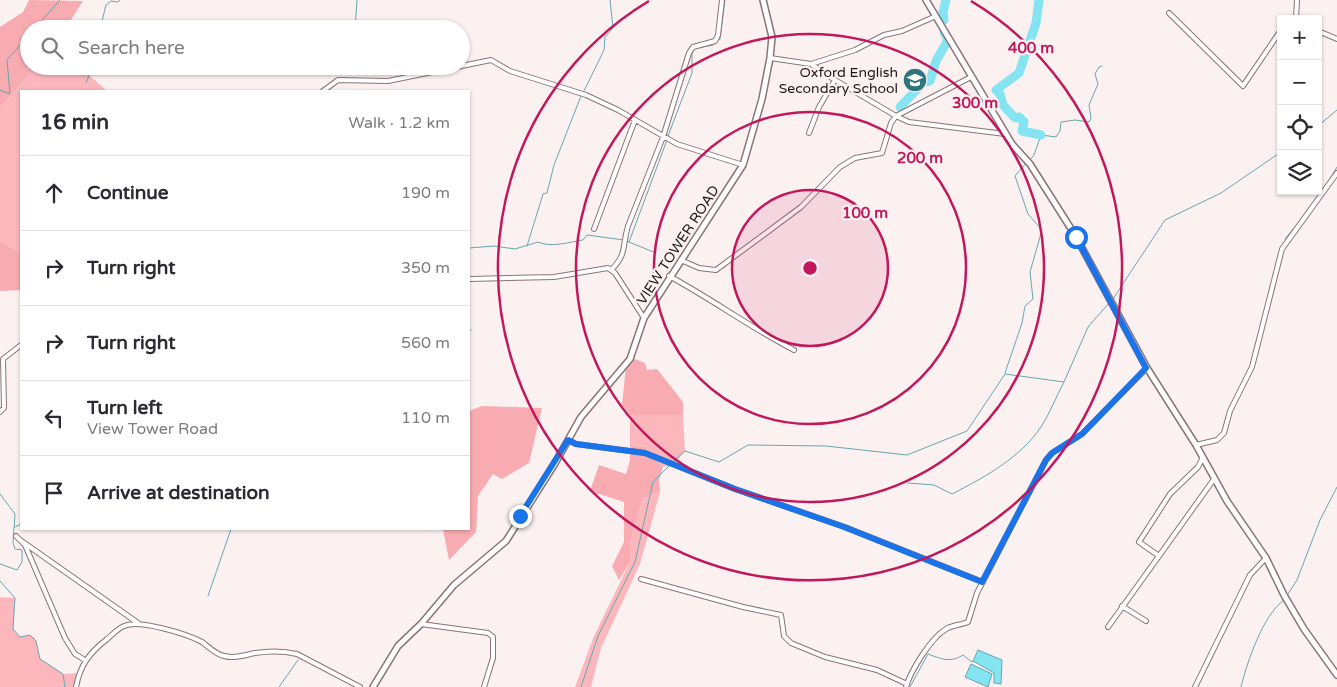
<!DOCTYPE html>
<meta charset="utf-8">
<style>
:root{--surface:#fff;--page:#f7f7f7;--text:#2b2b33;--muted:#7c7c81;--line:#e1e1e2}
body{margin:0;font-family:"Varela Round",sans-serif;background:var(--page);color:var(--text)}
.controls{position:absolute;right:15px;top:15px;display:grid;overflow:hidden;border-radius:0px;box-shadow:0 1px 4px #0004}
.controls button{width:45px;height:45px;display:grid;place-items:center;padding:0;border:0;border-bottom:1px solid var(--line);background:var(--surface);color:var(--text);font:25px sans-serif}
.stop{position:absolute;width:15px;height:15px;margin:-11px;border:4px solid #1a73e8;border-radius:50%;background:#fff}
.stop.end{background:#1a73e8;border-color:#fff;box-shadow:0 1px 5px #0008}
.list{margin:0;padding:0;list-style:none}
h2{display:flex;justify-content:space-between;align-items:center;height:65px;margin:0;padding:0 20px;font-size:21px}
h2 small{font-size:16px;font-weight:400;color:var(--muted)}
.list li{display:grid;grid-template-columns:32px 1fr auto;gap:15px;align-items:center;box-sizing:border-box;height:75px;padding:0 20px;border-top:1px solid var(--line)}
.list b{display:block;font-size:19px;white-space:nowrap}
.list p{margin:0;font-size:16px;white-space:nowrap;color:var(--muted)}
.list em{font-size:16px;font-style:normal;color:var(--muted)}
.icon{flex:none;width:28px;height:28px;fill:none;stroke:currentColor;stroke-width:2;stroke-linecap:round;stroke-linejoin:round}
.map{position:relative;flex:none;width:1337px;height:687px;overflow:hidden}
.search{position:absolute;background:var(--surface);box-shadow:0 1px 4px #0004;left:20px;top:20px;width:450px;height:55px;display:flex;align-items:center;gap:12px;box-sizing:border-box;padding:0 18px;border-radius:28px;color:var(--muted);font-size:19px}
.panel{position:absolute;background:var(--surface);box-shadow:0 1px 4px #0004;left:20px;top:90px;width:450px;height:440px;border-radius:0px}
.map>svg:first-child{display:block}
.green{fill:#fcb7bd}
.forest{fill:#f9abb2}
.water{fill:#84e4f2;stroke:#66a6b0}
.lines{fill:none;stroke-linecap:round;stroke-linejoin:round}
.stream{stroke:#66a6b0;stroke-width:1}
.river{stroke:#84e4f2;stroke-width:9}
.minor-casing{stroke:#8b7476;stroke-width:6}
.tertiary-casing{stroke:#8b7476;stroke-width:8}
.minor{stroke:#fff;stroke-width:4}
.tertiary{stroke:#fff;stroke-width:5}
.route{stroke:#1a73e8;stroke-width:6}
.ring{fill:none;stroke:#c2185b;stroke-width:2.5}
.labels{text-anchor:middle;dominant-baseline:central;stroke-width:4.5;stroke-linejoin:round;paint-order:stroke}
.poi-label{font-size:14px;fill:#1f1617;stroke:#fcf1f1;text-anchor:end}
.street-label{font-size:14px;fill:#1f1617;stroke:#fcf1f1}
.centre{fill:#c2185b;stroke:#fcf1f1;stroke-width:2.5}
.ring-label{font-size:15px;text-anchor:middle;font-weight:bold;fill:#c2185b;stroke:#fcf1f1;stroke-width:4.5;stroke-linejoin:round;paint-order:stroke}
</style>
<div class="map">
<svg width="1337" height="687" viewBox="0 0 1337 687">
<rect width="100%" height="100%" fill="#fcf1f1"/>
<path class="green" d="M36 66H79L107 91H21V253L0 241V108Z
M630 415H683L685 451 673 465 663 467 644 447 630 445Z
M660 492 640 564 601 648 591 687H575L594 636 630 562V542L643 498Z
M0 597 15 598 13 629 20 637 30 635 36 641 40 659 63 674 79 673 76 687H0Z"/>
<path class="forest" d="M29 0 83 1 65 29H29V66H36L0 108V27L23 12Z
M0 241 21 253V290L0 291Z
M627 356 645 363 647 370 657 369 683 402V415H630L622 405Z
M482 406 542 408 529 463 502 479 493 474 478 496 476 532 449 560 443 529H469V411Z
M630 445 644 447 663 467 659 480 660 492 643 498 630 542V562L619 580 612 566 624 542V502L590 491 599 465 626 474 630 460Z"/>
<path class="water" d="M978 650 1002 660 1001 684 994 683V673L973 661Z
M971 664 992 674 988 687 965 677Z"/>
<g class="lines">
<path class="stream" d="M34 29 60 0
M100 29 106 5 111 1 118 2 120 0
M355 29 357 0
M693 49 713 45 720 39 725 0
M346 70 348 66
M86 83 93 66
M0 90 10 94 7 60 29 35
M583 93 604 50 605 37 613 28 610 0
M1318 126 1337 110
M668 136 692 73V52
M1030 160 1034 155 1041 135 1056 137 1060 131 1061 122 1075 120 1089 122 1091 118 1089 105 1098 84 1095 74 1099 67 1102 66
M1328 182 1337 167
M1285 239 1299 222
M629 242 667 140
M527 246 543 194 547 193 554 165 581 96
M469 248 494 246 515 249 538 242C551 248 570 242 583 240L587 235 624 240 656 253
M1113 299 1165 220 1221 193 1281 152
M469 330H471
M1005 373 1022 323 1025 306 1033 299 1030 272 1042 230 1028 214 1015 176 1027 162
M673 462 685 451 719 462 748 445 826 446 907 455 967 431 1005 374 1064 382 1088 327 1110 302
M908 483 934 485 952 494C985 477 1020 458 1041 427 1050 413 1056 397 1064 382
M0 494 15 514 13 543 15 549 22 550V562L17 570 0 564
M15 527 21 524
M0 581 15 598 13 629 20 637 30 635 36 641 40 659 63 674 65 687
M208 596 231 529
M1286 597 1297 580 1320 520 1337 487
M279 687 298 660
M581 687 598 636 635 562 653 482 670 465
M910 687 928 654C941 659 951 663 963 655L972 662 973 661
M1241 687C1247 662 1263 615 1284 600"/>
<path class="river" d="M1039 0 1036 23 1019 73 996 90 1000 94 1003 105 1015 118 1019 117 1024 122 1022 131 1041 135
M944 20 943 12 946 0
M900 107 924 82 930 81 936 61 948 40 944 32"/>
<g class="minor-casing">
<path id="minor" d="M1169 13 1243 86 1281 30
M1296 19 1297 0
M1318 31 1337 39
M770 58 811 64 835 80
M811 64 855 50 884 35 902 31 936 16
M323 91 338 80 388 81 491 60 510 71 586 95 618 110 677 144 743 165
M809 133 819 107 835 80 896 116 971 77
M594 229 635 120
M681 260 699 268 716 270 801 207 840 167 855 158 882 153 891 123 896 116 909 122 1005 134
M612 269C627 254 622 246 628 226L663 137 689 53 693 47 715 41 718 35 722 0
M669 276C712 299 751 328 794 350
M469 279 554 277 608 268 615 273 644 318
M0 412 4 408 3 359 21 345
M568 440 576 444 645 453 735 489 845 527 983 582
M1196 445 1217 440 1224 433 1230 411 1252 367 1282 249 1337 173
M16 536 25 545 65 638 75 654 85 660
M20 540 138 623
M1159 556 1214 479
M641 579 743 607 781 615 784 636 791 643 825 657 877 670 907 684
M1122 606 1146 621
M421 624 488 633 493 637V658L484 687
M1108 627 1159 556 1139 542 1170 494 1198 467 1203 457
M76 687C80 666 89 653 106 640 111 636 117 629 124 626 139 619 187 634 202 642 209 647 215 654 224 656 235 659 245 655 255 653 268 651 284 651 297 654L360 687
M906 687C911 670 931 638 946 629 952 625 961 625 968 622L977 593 1046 460 1052 453 1082 434 1147 368
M1195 687 1250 575 1266 558"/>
</g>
<g class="tertiary-casing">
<path id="tertiary" d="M926 0 1012 144 1030 164 1075 235 1147 368 1196 445 1227 501 1266 558 1284 595 1304 629 1337 675
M373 687 398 646 421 624 454 585 506 541 554 465 581 417 630 359 644 318 743 165 762 99 770 58 772 37 763 0"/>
</g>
<use href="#minor" class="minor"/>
<use href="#tertiary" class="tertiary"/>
</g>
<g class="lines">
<path class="route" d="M520 516 568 440 576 444 645 453 735 489 844 527 982 582 1046 460 1052 453 1082 434 1146 368 1076 237"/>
</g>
<circle cx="810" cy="268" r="78" fill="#c2185b" fill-opacity=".12"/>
<g class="ring">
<circle cx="810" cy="268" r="78"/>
<circle cx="810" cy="268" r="156"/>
<circle cx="810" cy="268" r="234"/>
<path d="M971 1A312 312 0 1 1 649 1"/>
</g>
<defs>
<g id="school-disc" transform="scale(1.25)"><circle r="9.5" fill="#2d757f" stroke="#fcf1f1"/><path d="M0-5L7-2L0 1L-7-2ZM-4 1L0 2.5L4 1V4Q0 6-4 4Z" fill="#fff"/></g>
</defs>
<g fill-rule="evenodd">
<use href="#school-disc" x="915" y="80"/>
</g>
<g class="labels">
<g class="poi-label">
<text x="898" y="72">Oxford English<tspan x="898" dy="16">Secondary School</tspan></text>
</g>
<g class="street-label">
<text transform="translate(678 245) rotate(-57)">VIEW TOWER ROAD</text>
</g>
</g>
<circle cx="810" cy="268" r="8" class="centre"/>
<g class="ring-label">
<text x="1031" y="53">400 m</text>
<text x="975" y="108">300 m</text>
<text x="920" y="163">200 m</text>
<text x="865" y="218">100 m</text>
</g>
</svg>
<div class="controls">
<button>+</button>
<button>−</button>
<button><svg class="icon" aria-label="locate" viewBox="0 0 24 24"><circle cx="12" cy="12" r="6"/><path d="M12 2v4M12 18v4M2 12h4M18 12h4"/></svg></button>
<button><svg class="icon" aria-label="layers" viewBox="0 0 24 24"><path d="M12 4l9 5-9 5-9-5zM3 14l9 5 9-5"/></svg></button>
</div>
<div class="stop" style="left:1076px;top:237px"></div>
<div class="stop end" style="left:520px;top:516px"></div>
<div class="search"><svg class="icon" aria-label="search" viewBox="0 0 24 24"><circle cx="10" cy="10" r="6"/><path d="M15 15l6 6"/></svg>Search here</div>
<section class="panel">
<h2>16 min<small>Walk · 1.2 km</small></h2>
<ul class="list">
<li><svg class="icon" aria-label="ahead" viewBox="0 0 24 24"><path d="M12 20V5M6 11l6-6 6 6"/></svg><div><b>Continue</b></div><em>190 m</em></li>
<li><svg class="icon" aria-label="right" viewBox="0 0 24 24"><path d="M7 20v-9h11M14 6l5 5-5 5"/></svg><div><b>Turn right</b></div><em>350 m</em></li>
<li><svg class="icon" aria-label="right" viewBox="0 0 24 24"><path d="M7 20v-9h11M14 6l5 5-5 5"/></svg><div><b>Turn right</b></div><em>560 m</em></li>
<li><svg class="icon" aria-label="left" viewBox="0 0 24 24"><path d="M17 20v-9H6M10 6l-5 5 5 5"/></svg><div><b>Turn left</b><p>View Tower Road</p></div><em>110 m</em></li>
<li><svg class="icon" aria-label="arrive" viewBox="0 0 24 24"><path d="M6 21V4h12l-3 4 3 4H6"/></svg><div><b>Arrive at destination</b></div></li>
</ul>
</section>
</div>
